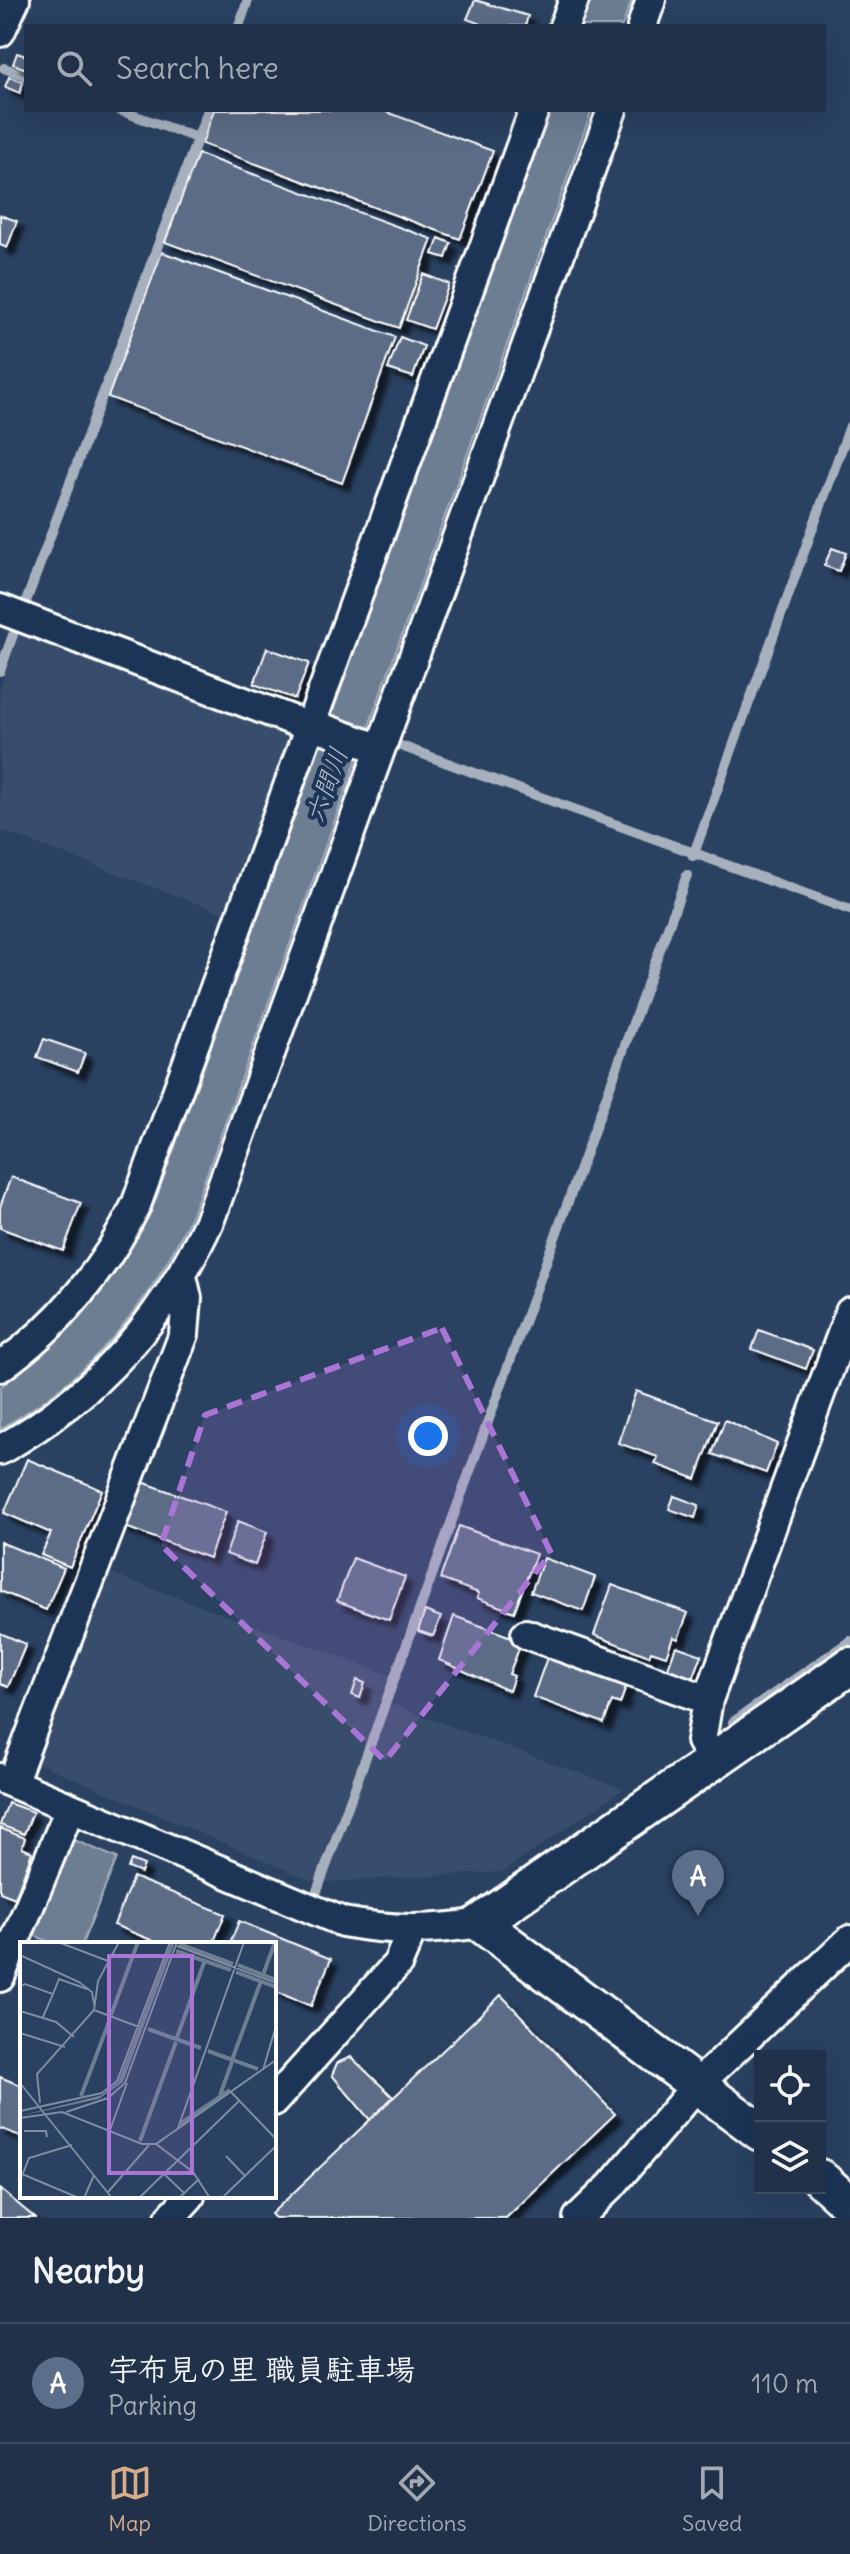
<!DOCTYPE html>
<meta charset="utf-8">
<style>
:root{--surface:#203149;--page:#283950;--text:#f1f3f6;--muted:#a2a9b4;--line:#3d4c61;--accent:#d6ab8b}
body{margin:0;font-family:Delius,"Klee One",sans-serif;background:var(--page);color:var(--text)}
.controls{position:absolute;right:24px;bottom:24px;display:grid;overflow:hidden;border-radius:0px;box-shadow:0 8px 32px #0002}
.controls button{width:72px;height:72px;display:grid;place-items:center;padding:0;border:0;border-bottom:2px solid var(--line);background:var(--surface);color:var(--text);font:40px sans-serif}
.you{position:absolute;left:428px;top:1436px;width:28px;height:28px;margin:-20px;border:6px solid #fff;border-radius:50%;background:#1a73e8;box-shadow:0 0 0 12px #1a73e833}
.badge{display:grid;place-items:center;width:52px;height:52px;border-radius:50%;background:var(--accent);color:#fff;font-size:26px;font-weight:700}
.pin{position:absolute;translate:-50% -66px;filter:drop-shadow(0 2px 4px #0008)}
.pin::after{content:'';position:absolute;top:42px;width:28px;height:24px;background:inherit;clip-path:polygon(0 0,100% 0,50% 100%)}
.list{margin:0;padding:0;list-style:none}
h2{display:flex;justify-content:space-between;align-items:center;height:104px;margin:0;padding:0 32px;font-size:34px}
h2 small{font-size:26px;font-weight:400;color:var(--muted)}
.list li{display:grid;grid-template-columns:52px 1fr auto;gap:24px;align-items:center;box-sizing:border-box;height:120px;padding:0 32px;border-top:2px solid var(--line)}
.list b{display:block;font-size:30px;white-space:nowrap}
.list p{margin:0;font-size:26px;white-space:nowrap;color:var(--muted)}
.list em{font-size:26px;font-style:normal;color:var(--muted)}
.icon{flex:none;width:44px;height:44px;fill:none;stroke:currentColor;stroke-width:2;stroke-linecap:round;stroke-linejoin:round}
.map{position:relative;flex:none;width:850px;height:2218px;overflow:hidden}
.search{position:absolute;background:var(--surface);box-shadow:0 8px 32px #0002;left:24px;right:24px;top:24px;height:88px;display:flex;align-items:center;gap:20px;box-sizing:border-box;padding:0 28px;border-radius:0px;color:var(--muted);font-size:30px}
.sheet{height:224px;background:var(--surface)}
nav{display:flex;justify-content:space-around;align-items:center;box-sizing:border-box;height:112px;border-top:2px solid var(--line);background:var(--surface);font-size:22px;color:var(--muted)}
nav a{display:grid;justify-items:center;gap:4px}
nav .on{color:var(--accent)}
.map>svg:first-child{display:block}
.built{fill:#394e6c}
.water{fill:#6d7d92;stroke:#a7b1be;stroke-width:2}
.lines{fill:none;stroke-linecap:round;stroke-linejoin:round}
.stream{stroke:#a7b1be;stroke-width:10}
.building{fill:#5b6c86;stroke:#fff;stroke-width:2;filter:url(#shadow)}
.minor-casing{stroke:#fff;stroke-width:34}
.tertiary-casing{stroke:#fff;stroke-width:42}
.minor{stroke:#1d3557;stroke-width:28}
.tertiary{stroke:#1d3557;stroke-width:36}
.marked{fill:#a976d5;fill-opacity:0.2;stroke:#a976d5;stroke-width:6;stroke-dasharray:16 10;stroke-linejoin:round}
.labels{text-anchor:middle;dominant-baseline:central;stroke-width:8;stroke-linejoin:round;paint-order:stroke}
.water-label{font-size:26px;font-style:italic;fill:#b6bec8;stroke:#1d3557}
.inset-river{fill:none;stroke:#6d7d92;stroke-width:4}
.inset-road{fill:none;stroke:#7f8da0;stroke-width:2}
.view{fill:#a976d5;fill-opacity:0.15;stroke:#a976d5;stroke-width:4}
.inset-edge{fill:none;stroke:#fff;stroke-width:4}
</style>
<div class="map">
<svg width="850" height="2218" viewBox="0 0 850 2218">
<defs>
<filter id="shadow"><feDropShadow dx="7" dy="7" stdDeviation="2" flood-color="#0009"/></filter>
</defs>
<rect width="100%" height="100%" fill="#2a4161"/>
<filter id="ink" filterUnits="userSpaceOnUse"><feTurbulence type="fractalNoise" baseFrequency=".0125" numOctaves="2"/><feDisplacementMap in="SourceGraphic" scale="16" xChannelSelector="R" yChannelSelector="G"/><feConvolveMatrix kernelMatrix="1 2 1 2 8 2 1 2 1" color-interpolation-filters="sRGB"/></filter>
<g filter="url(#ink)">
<path class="built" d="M20 634 285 734 290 744 228 915 0 830V687Z
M110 1573 390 1675 314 1882 36 1762 32 1752 100 1577Z
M390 1704 623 1789 503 1872 325 1882Z"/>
<path class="water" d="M590 0H632L622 26H581Z
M551 110H592L193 1212C150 1305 90 1378 0 1429V1387C63 1341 115 1281 151 1212Z
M72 1839 117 1858 82 1944H54L33 1935Z"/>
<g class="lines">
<path class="stream" d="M239 26 248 0
M4 68 26 76
M119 110 197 138
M24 607 208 110
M0 671 13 635
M401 746 850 910
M693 856 850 426
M733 1722 850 1641
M317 1891 687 875"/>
</g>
<path class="building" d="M475 0 528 16 525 26H486L467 19Z
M17 53 26 56V69L13 64Z
M9 77 23 82 20 93 5 87Z
M214 110H381L493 151 460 239 202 144Z
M198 154 432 239 399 328 165 242Z
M0 215 17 221 7 248 0 245Z
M439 238 451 243 446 258 433 254Z
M162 252 395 337 342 483 108 397Z
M423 274 449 284 432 329 406 320Z
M400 337 424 346 413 377 388 369Z
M832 548 846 553 839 571 824 566Z
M267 648 309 663 295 699 254 684Z
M44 1039 85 1053 78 1072 37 1057Z
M11 1177 81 1203 63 1251 0 1228V1207Z
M759 1330 813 1350 806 1369 752 1349Z
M636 1391 718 1421 696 1479 655 1464 658 1457 618 1443Z
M725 1420 777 1444 766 1473 712 1454Z
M27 1459 102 1490 70 1567 41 1555 51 1533 4 1513Z
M137 1480 226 1512 209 1558 120 1525Z
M674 1496 699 1505 695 1518 669 1509Z
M238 1521 267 1532 255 1565 226 1554Z
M459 1526 536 1554 514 1612 477 1598 479 1593 440 1579Z
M0 1542 64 1568 46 1610 0 1591Z
M353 1558 405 1577 389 1620 337 1601Z
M544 1558 595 1577 583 1611 531 1592Z
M612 1585 688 1613 678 1639 673 1637 666 1656 651 1651 649 1656 594 1635Z
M425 1611 441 1617 433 1636 418 1631Z
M454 1616 522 1641 509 1674 514 1676 509 1691 439 1660Z
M0 1633 26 1644 8 1687 0 1684Z
M676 1646 702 1655 692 1681 667 1671Z
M549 1652 628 1681 620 1704 612 1701 604 1723 533 1697Z
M357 1680 365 1683 360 1698 352 1695Z
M8 1803 33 1812 24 1834 0 1825Z
M0 1828 25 1838 22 1848 32 1852 15 1898 0 1892Z
M131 1860 144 1865 141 1873 128 1868Z
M133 1877 225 1914 213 1944H161L114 1925Z
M239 1921 331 1959 311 2006 274 1991V1944H230Z
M501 1995 615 2114 506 2218H275L271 2214Z
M351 2057 393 2097 370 2120 332 2075 337 2063Z
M0 2077 22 2086V2137L0 2128Z
M0 2189 35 2218H0Z"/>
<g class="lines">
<g class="minor-casing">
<path id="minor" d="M564 26 574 0
M642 26 651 0
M0 32 15 0
M0 609 310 727
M311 724 380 749
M0 1367C57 1327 106 1268 136 1205L534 110
M0 1450C97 1395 164 1320 210 1219L612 110
M526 1634 708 1700
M714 1760 701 1741 708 1700 850 1312
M0 1778 343 1922C391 1931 432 1931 480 1923
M12 1783 184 1334 187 1298 182 1276
M0 1977 70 1808
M274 2101 398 1963 412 1930
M170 2218 190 2196
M578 2218 611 2186 697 2085 850 1940"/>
</g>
<g class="tertiary-casing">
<path id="tertiary" d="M760 2132 480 1923 850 1666
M820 2178 850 2205"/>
</g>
<use href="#minor" class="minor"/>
<use href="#tertiary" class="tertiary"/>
</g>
</g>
<path class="marked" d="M442 1328 551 1553 385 1761 161 1545 205 1415Z"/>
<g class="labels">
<g class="water-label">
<text transform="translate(326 785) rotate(-70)">六間川</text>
</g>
</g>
<g transform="translate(20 1942)">
<rect width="256" height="256" fill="#2a4161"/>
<path d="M151 0H155L103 140 79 157 0 174 82 153 98 140Z" fill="#6d7d92"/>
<path class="inset-river" d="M159 2 213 22M156 9 211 28M218 23 256 38M216 30 256 45M243 33 255 0M91 73 118 0M128 87 181 106M156 98 185 18M188 109 238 127M212 118 241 39M200 153 212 120M61 154 90 77M160 182 210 148M120 199 156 100"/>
<path class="inset-road" d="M38 0 88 19M157 4 256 41M2 14 59 40 72 50 74 62M0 45 5 42 33 52 23 75M33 52 39 37 67 47M74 68 119 85M0 69 36 80 54 95M0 91 45 105M243 128 256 84M0 141 92 256M211 150 256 197M20 161 17 132 74 68 78 39 99 0M0 169 82 151 97 139 150 0M46 170 88 156 105 141 157 0M0 176 42 170 122 202H136L256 118M158 186 224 0M90 188 107 141M4 189H26L27 195M136 202 173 230 190 256M206 214 225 234M2 232 59 256M144 232 164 251M0 239 9 216 52 203M88 250 129 203M64 256 74 233M119 256 219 159M159 256 179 237M202 256 256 204"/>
<path class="view" d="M89 14H172V231H89Z"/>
<rect width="256" height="256" class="inset-edge"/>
</g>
</svg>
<div class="controls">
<button><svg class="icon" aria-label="locate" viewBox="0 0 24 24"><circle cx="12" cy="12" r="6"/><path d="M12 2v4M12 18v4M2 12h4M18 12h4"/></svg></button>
<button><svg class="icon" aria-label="layers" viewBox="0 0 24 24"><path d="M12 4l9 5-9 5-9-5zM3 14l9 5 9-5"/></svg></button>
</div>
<div class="you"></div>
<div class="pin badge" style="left:698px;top:1916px;background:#5c6f8a">A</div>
<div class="search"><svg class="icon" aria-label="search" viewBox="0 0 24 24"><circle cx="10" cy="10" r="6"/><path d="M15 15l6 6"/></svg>Search here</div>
</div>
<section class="sheet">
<h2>Nearby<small></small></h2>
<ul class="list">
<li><span class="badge" style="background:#5c6f8a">A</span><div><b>宇布見の里 職員駐車場</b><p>Parking</p></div><em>110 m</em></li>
</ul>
</section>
<nav>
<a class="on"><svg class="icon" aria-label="map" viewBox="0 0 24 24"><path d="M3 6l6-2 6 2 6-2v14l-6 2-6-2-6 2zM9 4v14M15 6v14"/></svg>Map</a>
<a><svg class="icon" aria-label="directions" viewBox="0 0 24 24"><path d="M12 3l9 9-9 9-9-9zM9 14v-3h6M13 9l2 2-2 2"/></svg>Directions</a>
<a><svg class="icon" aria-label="saved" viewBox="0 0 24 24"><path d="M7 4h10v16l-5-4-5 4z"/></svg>Saved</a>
</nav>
